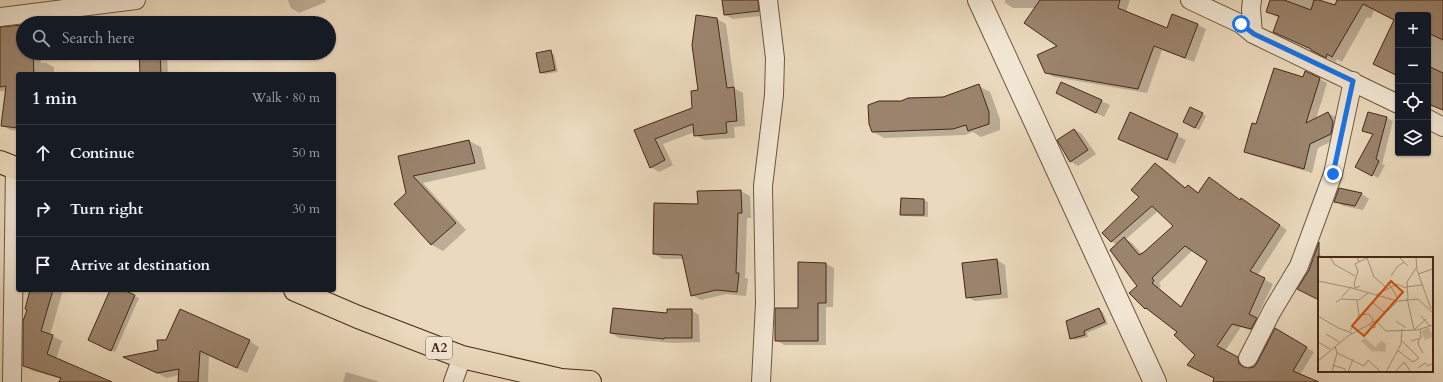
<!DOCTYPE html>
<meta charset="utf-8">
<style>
:root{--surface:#171b24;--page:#20242c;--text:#f1f3f6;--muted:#9ea1a6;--line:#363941}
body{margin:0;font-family:Cardo,serif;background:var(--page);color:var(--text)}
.controls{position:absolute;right:12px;top:12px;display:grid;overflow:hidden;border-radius:4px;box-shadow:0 1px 3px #0004}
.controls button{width:36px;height:36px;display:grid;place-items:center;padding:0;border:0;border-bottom:1px solid var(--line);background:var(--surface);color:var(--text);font:20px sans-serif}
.stop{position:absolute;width:12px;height:12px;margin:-9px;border:3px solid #1a73e8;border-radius:50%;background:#fff}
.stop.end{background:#1a73e8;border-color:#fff;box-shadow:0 1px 4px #0008}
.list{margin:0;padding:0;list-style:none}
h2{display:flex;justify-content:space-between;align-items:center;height:52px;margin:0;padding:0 16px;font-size:17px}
h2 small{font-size:13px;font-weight:400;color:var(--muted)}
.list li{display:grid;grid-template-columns:26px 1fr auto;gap:12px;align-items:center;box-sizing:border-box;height:56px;padding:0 16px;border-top:1px solid var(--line)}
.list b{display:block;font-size:15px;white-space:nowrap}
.list em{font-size:13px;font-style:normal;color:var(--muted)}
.icon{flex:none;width:22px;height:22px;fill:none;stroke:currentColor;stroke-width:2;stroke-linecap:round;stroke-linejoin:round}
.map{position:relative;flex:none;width:1443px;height:382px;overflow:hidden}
.search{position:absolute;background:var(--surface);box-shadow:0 1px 3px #0004;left:16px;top:16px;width:320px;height:44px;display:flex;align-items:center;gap:10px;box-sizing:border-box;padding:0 14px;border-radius:22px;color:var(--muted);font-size:15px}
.panel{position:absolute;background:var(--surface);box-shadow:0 1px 3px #0004;left:16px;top:72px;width:320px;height:220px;border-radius:4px}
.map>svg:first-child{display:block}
.shadow{fill:#0003;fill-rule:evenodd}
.building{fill:#9b846d;stroke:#462818;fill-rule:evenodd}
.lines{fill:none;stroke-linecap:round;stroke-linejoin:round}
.minor-casing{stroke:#6f5441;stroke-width:20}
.tertiary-casing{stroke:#6f5441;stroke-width:24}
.primary-casing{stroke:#462818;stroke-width:24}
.minor{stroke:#f1e6d3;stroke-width:18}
.tertiary{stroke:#f1e6d3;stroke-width:22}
.primary{stroke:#ead9bc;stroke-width:22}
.route{stroke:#1a73e8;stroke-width:5}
.labels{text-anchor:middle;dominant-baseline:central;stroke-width:3.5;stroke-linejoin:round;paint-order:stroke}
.shield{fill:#f1e6d3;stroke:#796150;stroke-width:1}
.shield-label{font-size:13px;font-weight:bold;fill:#462818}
.inset-road{fill:none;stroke:#a8927a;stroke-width:1}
.view{fill:#d0520e;fill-opacity:0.15;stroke:#d0520e;stroke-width:2}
.inset-edge{fill:none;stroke:#462818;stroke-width:2}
</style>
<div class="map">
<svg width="1443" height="382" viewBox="0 0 1443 382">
<rect width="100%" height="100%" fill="#ead9bc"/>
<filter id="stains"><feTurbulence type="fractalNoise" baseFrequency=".005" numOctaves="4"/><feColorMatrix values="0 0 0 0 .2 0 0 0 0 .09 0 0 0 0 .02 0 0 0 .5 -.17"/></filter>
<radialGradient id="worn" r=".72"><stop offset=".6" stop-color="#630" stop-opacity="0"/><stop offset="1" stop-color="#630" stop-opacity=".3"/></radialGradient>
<path class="shadow" d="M288 0H325L326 2 299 13 291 8Z
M723 0H757L760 16 733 19 725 15Z
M1005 0H1130L1126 12 1167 29 1172 15 1198 25 1206 29 1194 62 1162 50 1147 93 1054 77 1045 72 1059 47 1035 8H1013L1005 3Z
M1271 0H1316L1336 6 1338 0H1437L1443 3V111L1429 103 1428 15H1398V76L1395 20 1374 9 1371 18 1367 17 1342 62 1337 59 1336 62 1275 32 1279 18 1267 11Z
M717 19 726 24 735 89 743 93 745 126 734 127 735 138 704 140 695 135V132L663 144 673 165 659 172 651 167 635 130 693 109Z
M23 26V53H40L41 63H46L54 67V74H18V131L10 130 2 125 6 91H0V34Z
M551 52 554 54 558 72 544 74 541 72Z
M140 53H167L168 74H141Z
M1303 78 1320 79 1327 83 1316 119 1328 113 1336 117 1341 127 1338 138 1318 148 1312 173 1252 155 1245 151 1256 125Z
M1062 83 1110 105 1104 117 1065 97Z
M979 86 990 92 1000 119V130L981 137 973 132 965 135 884 138 873 132 902 102 944 98Z
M1191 108 1206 116 1199 130 1184 122Z
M1130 114 1186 140 1175 164 1127 143Z
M1387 118 1393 121 1382 164 1385 165 1378 178 1356 166 1373 135 1364 131Z
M1075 130 1082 134 1096 154 1078 166 1070 161 1059 140Z
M469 141 481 147 486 169 423 183 466 230 443 251 432 245 396 204 408 194 399 156Z
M1155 164 1163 168 1186 188 1188 186 1199 193 1240 201 1242 199 1287 230 1257 276 1273 284 1256 319 1264 323 1259 333 1241 327 1225 351 1246 362 1247 369 1254 368 1258 363 1275 330 1314 352 1300 375 1313 382H1214L1216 378 1178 331 1153 312 1145 308 1138 286 1117 245 1111 241 1140 197ZM1158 211 1174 226 1142 254 1132 243 1126 239ZM1193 250 1208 260 1182 307 1159 288 1161 286 1159 283Z
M1340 189 1362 194 1369 199 1363 210 1343 206 1335 201Z
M741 191 750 196 751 218H747L745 278 748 279 746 296 726 294 701 300 692 295 684 259H663L654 254 699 205Z
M924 200 928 202V217L905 216 901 214Z
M1316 253 1326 258H1319V299L1309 272Z
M997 260 1005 265 1008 298 975 301 967 297Z
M826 264 834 268 833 307H826V345H784L776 340 799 309Z
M31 290H63L50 335 62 341 56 359 110 382H60L61 379 33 371 24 365 28 310Z
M111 290H121L139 298 115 352 93 342Z
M691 310 699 315 700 342 672 343 619 338 611 333 668 314Z
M1099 310 1103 312 1108 324 1087 333 1088 337 1075 340 1071 338Z
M249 341 259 347 247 373 209 356 208 382H179V375L167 378 134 362Z
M346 372 377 381 379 382H343Z"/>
<path class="building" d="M722 0H758L759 11 724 15Z
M1040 0H1120L1118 8 1167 28 1172 14 1198 24 1185 58 1154 46 1138 89 1045 73 1037 55 1057 46 1024 23Z
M1270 0H1284L1311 10 1314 0H1319L1335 5 1337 0H1443V40L1428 33V15H1398V76L1373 64 1394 20 1363 4 1332 57 1327 54 1326 58 1311 50V49L1273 32 1279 16 1266 12Z
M696 15 717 18 727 88 734 87 737 121 726 122 727 133 694 136 693 124 655 139 665 160 650 168 634 130 692 108 691 91 698 90 692 45Z
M23 25V53H33L34 74H18V128L1 126 6 86 0 87V27Z
M551 50 555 70 540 73 536 53Z
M139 53H160L161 74H140Z
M1428 66 1443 73V110L1428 104Z
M1274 68 1303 77 1305 71 1320 78 1306 123 1328 112 1333 122 1331 134 1310 144 1304 169 1244 152 1252 123 1256 124Z
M1061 82 1102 100 1096 113 1056 93Z
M979 84 989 112V124L968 131 966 125 953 129 872 132 869 124 868 105 879 101H901L908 98 943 97Z
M1190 107 1203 113 1195 128 1183 122Z
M1130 112 1178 134 1167 160 1118 139Z
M1368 112 1387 117 1376 159 1379 161 1372 176 1355 167 1373 134 1362 131Z
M1074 129 1088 150 1070 162 1057 140Z
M469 140 475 163 413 176 456 223 431 245 394 204 406 193 398 156Z
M1155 163 1185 188 1188 185 1198 193 1209 177 1240 200 1241 198 1280 225 1250 271 1265 278 1249 314 1257 318 1251 329 1232 324 1217 346 1238 357 1239 364 1244 367 1249 368 1254 367 1257 363 1275 328 1307 347 1293 371 1319 382H1213L1214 378 1187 365 1195 355 1174 335 1177 332 1146 308 1145 309 1129 293 1137 286 1110 250 1124 237 1139 255 1144 252 1173 226 1152 206 1111 242 1102 233 1139 197 1131 190ZM1185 246 1207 261 1181 307 1152 283 1154 281 1152 278Z
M1339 188 1362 193 1355 206 1334 202Z
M741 190 742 213H738L736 273H739L737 292 716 290 691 296 682 255 653 254 654 203 698 204 697 191Z
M901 198 924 199V215H900Z
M1319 242V300L1297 289 1309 270Z
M997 259 1001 294 966 298 962 263Z
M798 262 826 263V303H818V341H775V308H798Z
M30 290H53L41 331 53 335 47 354 112 382H59L61 378 23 366V321L27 310 25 309Z
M110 290H123L135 295 111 351 88 340Z
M613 308 667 313V309H692V338H664V339L610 333Z
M1099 308 1105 322 1084 331 1085 335 1070 339 1066 321Z
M180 309 250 340 237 368 200 351 198 382H178L179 369 157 373 123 357 158 350 157 340H166Z"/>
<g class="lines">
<g class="minor-casing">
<path id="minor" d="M1190 0 1241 24 1253 34 1398 104
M1252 0 1251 9 1253 34
M0 17 136 0
M1428 119 1443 127
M1248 358 1272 311 1299 266 1333 174 1353 81
M12 382 15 168
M453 382 462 357
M761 382 765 303 763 186 774 95 775 58 768 0"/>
</g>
<g class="tertiary-casing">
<path id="tertiary" d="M979 0 1155 382"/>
</g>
<g class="primary-casing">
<path id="primary" d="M0 162 18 169
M295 290 358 317 462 357 561 380 590 382"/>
</g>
<use href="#minor" class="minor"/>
<use href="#tertiary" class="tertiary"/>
<use href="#primary" class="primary"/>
</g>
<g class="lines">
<path class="route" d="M1241 24 1254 34 1353 81 1333 174"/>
</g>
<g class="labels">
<rect class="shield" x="426" y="337" width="26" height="22" rx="3"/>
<g class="shield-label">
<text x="439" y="348">A2</text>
</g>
</g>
<g transform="translate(1318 257)">
<rect width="115" height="115" fill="#ead9bc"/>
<path d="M111 70 115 80 107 83 103 74ZM47 81 57 90 63 84 68 87 67 95 54 94 43 84Z" fill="#cebba0"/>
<path class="inset-road" d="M12 0 16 7 37 19M39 0 41 5 51 0M81 0 90 9M98 0 99 13 113 52M49 1 56 20 69 31M41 5 37 7 40 14 36 27 37 31 42 29M100 17 115 12M73 19 79 10 86 5M0 24 34 31 79 44M70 25 79 40M88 30 104 28M58 38 79 27 88 31M24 40 33 30M89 41 96 73 108 62M90 41 89 25 98 11M18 45 23 42 41 43 51 35M54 45 67 56M41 58 51 57 55 62 54 66M0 59 20 71 34 76M103 59 112 69M58 64 68 74 99 73 115 68M78 64 88 71M51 68 57 71V65M32 74 41 58 39 44M8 77 21 85M101 82 100 87 105 96M93 84 103 81 102 72M0 85 12 92M79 93 95 105 101 101 84 84M19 96 46 109 50 103 63 115M0 104 30 79 61 62 80 44 100 42 115 56M14 108 27 112V115M100 111 107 106 110 109 115 106M14 115 19 96 17 89M30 115 35 102M68 115 83 87 84 72M77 115 86 105 93 115"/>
<path class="view" d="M73 24 85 35 46 79 34 69Z"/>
<rect width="115" height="115" class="inset-edge"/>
</g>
<rect width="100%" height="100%" filter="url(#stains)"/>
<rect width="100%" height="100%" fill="url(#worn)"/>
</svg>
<div class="controls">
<button>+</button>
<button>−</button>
<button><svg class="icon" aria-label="locate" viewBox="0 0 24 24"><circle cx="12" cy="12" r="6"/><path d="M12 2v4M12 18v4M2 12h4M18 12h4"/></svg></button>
<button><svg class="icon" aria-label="layers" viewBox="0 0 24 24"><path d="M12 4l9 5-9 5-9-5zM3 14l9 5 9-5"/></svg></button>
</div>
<div class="stop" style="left:1241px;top:24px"></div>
<div class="stop end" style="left:1333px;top:174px"></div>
<div class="search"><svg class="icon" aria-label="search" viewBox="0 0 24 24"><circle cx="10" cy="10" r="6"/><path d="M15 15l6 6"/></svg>Search here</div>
<section class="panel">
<h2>1 min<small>Walk · 80 m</small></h2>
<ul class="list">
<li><svg class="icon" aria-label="ahead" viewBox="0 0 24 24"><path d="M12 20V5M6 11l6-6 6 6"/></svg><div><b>Continue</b></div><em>50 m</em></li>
<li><svg class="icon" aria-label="right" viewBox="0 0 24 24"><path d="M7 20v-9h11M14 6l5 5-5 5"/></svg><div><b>Turn right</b></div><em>30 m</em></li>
<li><svg class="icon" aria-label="arrive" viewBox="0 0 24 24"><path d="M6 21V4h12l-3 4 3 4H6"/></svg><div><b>Arrive at destination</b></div></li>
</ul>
</section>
</div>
